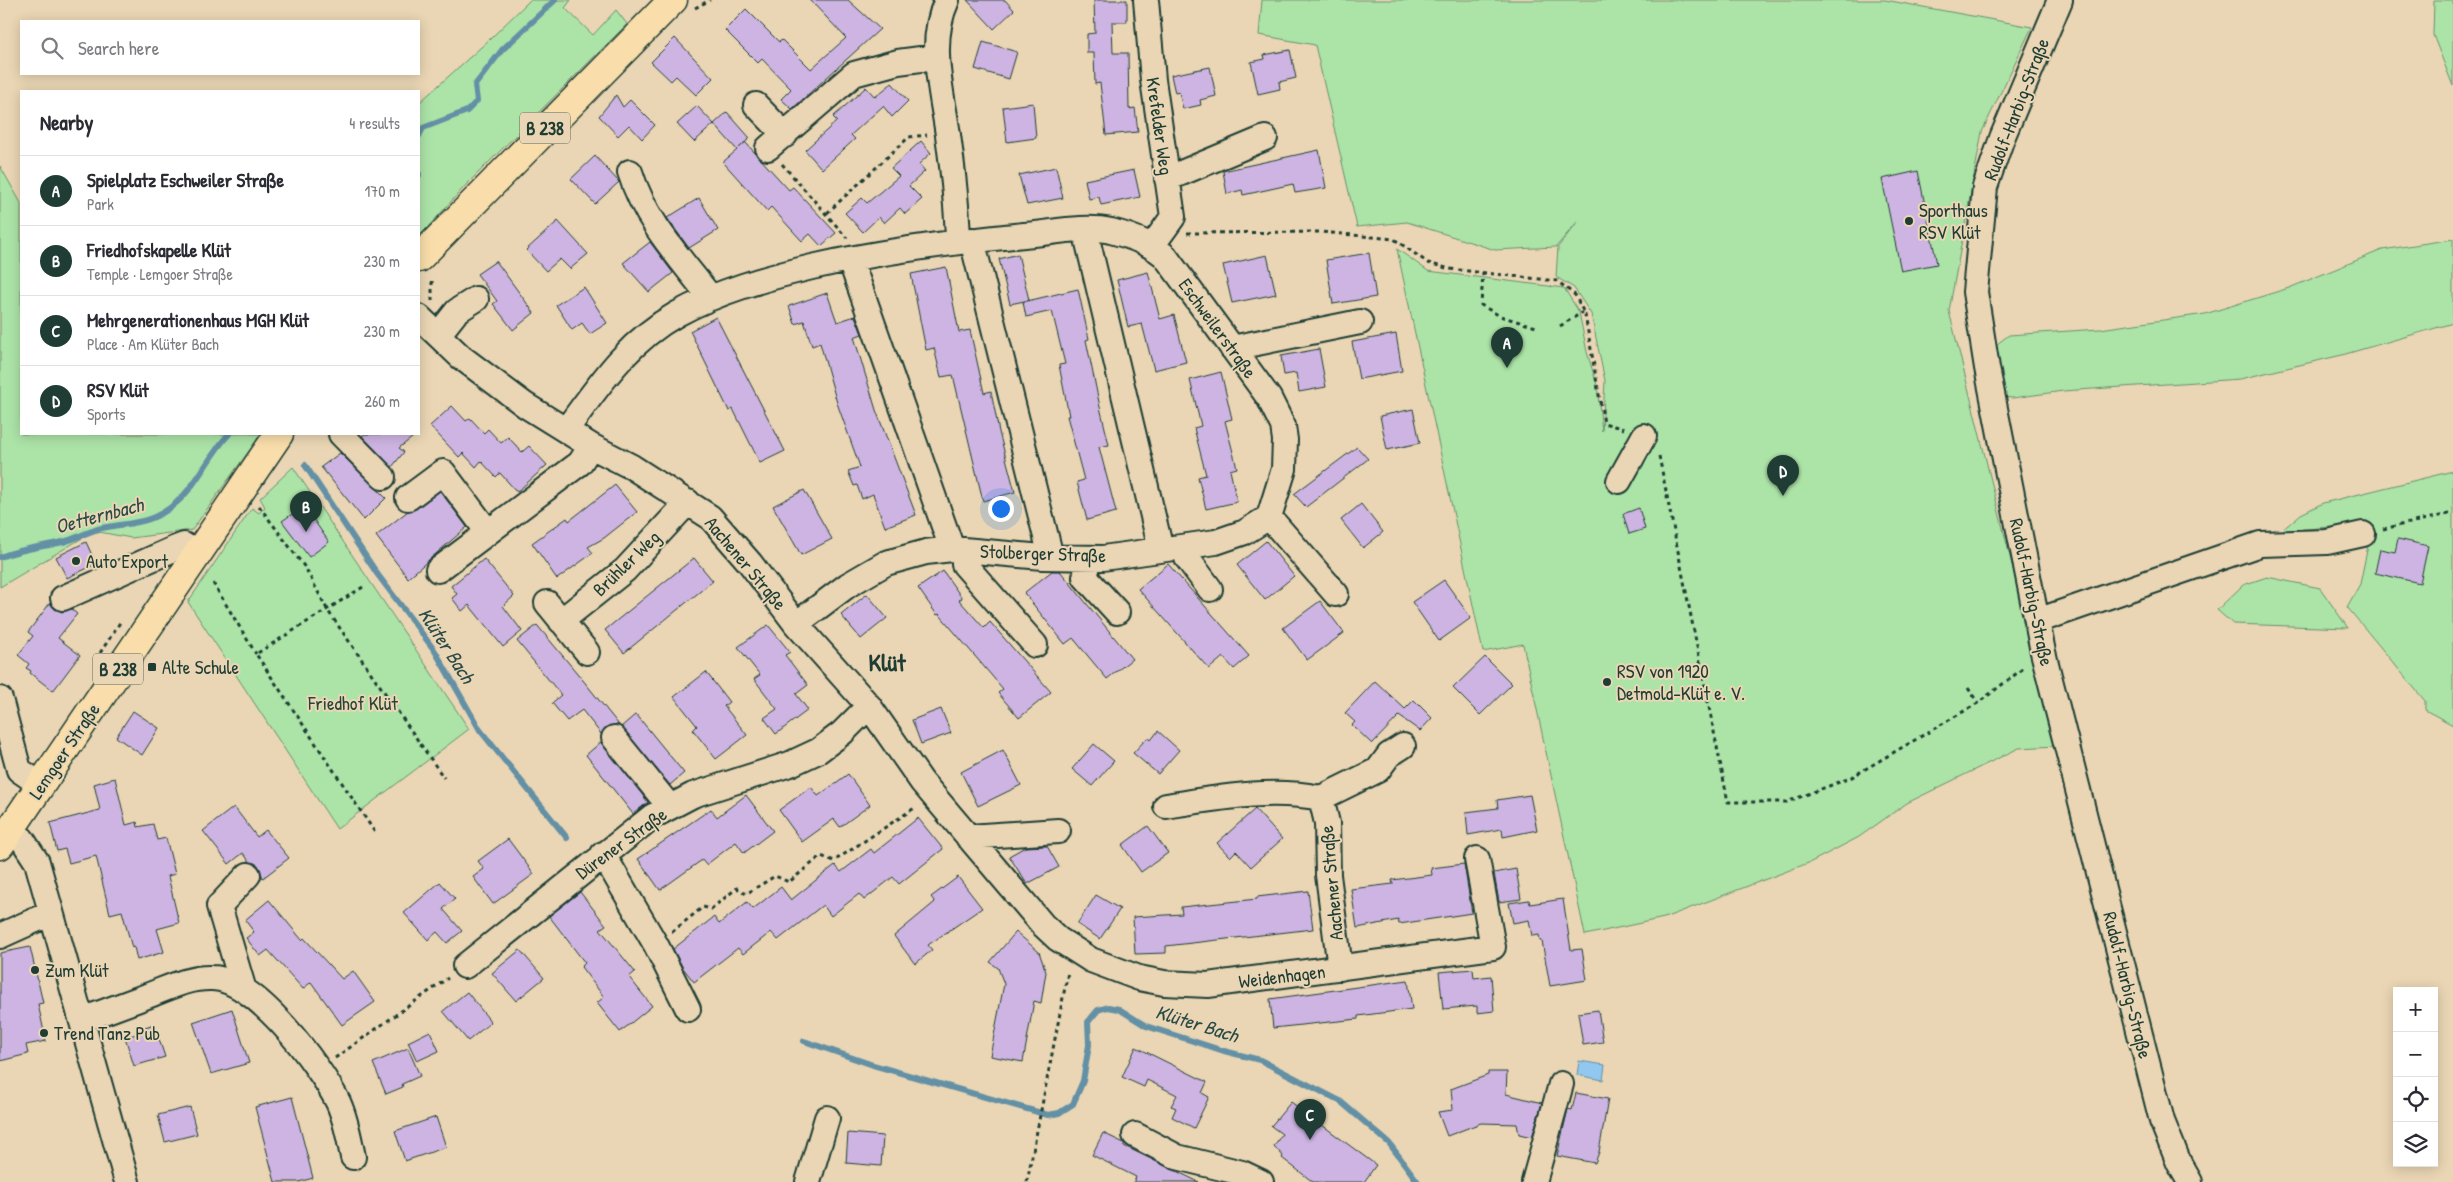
<!DOCTYPE html>
<meta charset="utf-8">
<style>
:root{--surface:#fff;--page:#f2f2f3;--text:#2b2b33;--muted:#7c7c81;--line:#e1e1e2;--accent:#1f3d34}
body{margin:0;font-family:"Patrick Hand",sans-serif;background:var(--page);color:var(--text)}
.controls{position:absolute;right:15px;bottom:15px;display:grid;overflow:hidden;border-radius:0px;box-shadow:0 2px 12px #0003}
.controls button{width:45px;height:45px;display:grid;place-items:center;padding:0;border:0;border-bottom:1px solid var(--line);background:var(--surface);color:var(--text);font:25px sans-serif}
.you{position:absolute;left:1000px;top:508px;width:18px;height:18px;margin:-12px;border:4px solid #fff;border-radius:50%;background:#1a73e8;box-shadow:0 0 0 8px #1a73e833}
.badge{display:grid;place-items:center;width:32px;height:32px;border-radius:50%;background:var(--accent);color:#fff;font-size:16px;font-weight:700}
.pin{position:absolute;translate:-50% -41px;filter:drop-shadow(0 1px 2px #0008)}
.pin::after{content:'';position:absolute;top:26px;width:18px;height:15px;background:inherit;clip-path:polygon(0 0,100% 0,50% 100%)}
.list{margin:0;padding:0;list-style:none}
h2{display:flex;justify-content:space-between;align-items:center;height:65px;margin:0;padding:0 20px;font-size:21px}
h2 small{font-size:16px;font-weight:400;color:var(--muted)}
.list li{display:grid;grid-template-columns:32px 1fr auto;gap:15px;align-items:center;box-sizing:border-box;height:70px;padding:0 20px;border-top:1px solid var(--line)}
.list b{display:block;font-size:19px;white-space:nowrap}
.list p{margin:0;font-size:16px;white-space:nowrap;color:var(--muted)}
.list em{font-size:16px;font-style:normal;color:var(--muted)}
.icon{flex:none;width:28px;height:28px;fill:none;stroke:currentColor;stroke-width:2;stroke-linecap:round;stroke-linejoin:round}
.map{position:relative;flex:none;width:2453px;height:1182px;overflow:hidden}
.search{position:absolute;background:var(--surface);box-shadow:0 2px 12px #0003;left:20px;top:20px;width:400px;height:55px;display:flex;align-items:center;gap:12px;box-sizing:border-box;padding:0 18px;border-radius:0px;color:var(--muted);font-size:19px}
.panel{position:absolute;background:var(--surface);box-shadow:0 2px 12px #0003;left:20px;top:90px;width:400px;height:345px;border-radius:0px}
.map>svg:first-child{display:block}
.green{fill:#ace3a7;stroke:#66906e}
.water{fill:#92c8f0;stroke:#6490a5}
.lines{fill:none;stroke-linecap:round;stroke-linejoin:round}
.stream{stroke:#6490a5;stroke-width:6}
.building{fill:#ceb4e2;stroke:#1f3d34}
.minor-casing{stroke:#1f3d34;stroke-width:28}
.major-casing{stroke:#1f3d34;stroke-width:31}
.path{stroke:#1f3d34;stroke-width:3;stroke-dasharray:4 4;stroke-linecap:butt}
.minor{stroke:#ead6b4;stroke-width:24}
.major{stroke:#f9deab;stroke-width:28}
.poi-dot{fill:#1f3d34;stroke:#ead6b4;stroke-width:2}
.labels{text-anchor:middle;dominant-baseline:central;stroke-width:4;stroke-linejoin:round;paint-order:stroke}
.shield{fill:#ead6b4;stroke:#5c6b5a;stroke-width:1}
.shield-label{font-size:18px;font-weight:bold;fill:#1f3d34}
.street-label{font-size:19px;fill:#1f3d34;stroke:#ead6b4}
.poi-label{font-size:19px;fill:#1f3d34;stroke:#ead6b4;text-anchor:start}
.park-label{font-size:19px;fill:#26453a;stroke:#ead6b4}
.water-label{font-size:20px;font-style:italic;fill:#2a4b47;stroke:#ead6b4}
.district-label{font-size:24px;font-weight:bold;fill:#1f3d34;stroke:#ead6b4}
</style>
<div class="map">
<svg width="2453" height="1182" viewBox="0 0 2453 1182">
<rect width="100%" height="100%" fill="#ead6b4"/>
<filter id="ink" filterUnits="userSpaceOnUse"><feTurbulence type="fractalNoise" baseFrequency=".02" numOctaves="2"/><feDisplacementMap in="SourceGraphic" scale="10" xChannelSelector="R" yChannelSelector="G"/><feConvolveMatrix kernelMatrix="1 2 1 2 8 2 1 2 1" color-interpolation-filters="sRGB"/></filter>
<g filter="url(#ink)">
<path class="green" d="M530 0H571L565 8 593 35 616 10 627 24 466 185 419 237V103L490 39Z
M1262 0H1885L2032 27 1982 132 1949 311 2057 746 2019 748 1907 803 1859 837 1811 862 1664 918 1585 935 1523 644 1483 652 1397 249 1428 271 1564 288 1579 312 1587 352 1597 385 1602 431 1605 381 1591 314 1574 288 1556 277 1558 247 1578 221 1556 247 1495 250 1407 222 1357 227 1315 45 1259 35Z
M2434 0H2453V86L2433 35Z
M0 166 21 203V434H261L192 530 131 538 94 531 0 587Z
M2453 239V323L2342 355 2240 379 2063 391 2013 398 2003 397 1993 347 2009 335 2100 329 2205 314 2289 288 2382 250Z
M293 467 469 729 337 829 188 602 252 508 259 513 265 507 260 498Z
M2453 471V725L2425 710V701L2347 607 2360 584 2370 536 2355 525 2281 531 2301 514 2323 503Z
M2267 577 2320 588 2348 628 2233 624 2217 610 2243 585Z"/>
<path class="water" d="M1579 1061 1605 1065 1603 1080 1577 1075Z"/>
<g class="lines">
<path class="stream" d="M419 136 423 128 467 111 477 101 475 85 502 50 555 0
M419 174V175
M305 465 378 575 435 651 480 730 567 838
M0 557C21 549 41 547 63 542 76 539 88 531 102 528 131 522 151 525 176 503 198 484 209 455 229 434
M804 1041 873 1065 1048 1115 1059 1113 1073 1104 1083 1081 1089 1045 1088 1022 1098 1010 1108 1007 1119 1009 1146 1026 1224 1051 1260 1060 1340 1101 1389 1143 1418 1182"/>
</g>
<path class="building" d="M810 0H848L880 29 792 109 781 99 791 89 762 59 758 63 725 30 746 9 779 42 782 40 811 69 846 38Z
M967 0H1005L1014 10 994 29Z
M1094 0H1127V22H1112L1113 53H1128L1129 109 1135 108 1138 132 1106 135 1100 83 1095 84 1094 53H1087V34L1095 33Z
M675 38 713 78 696 95 676 76 671 81 651 62Z
M983 42 1017 52 1009 79 975 69Z
M1290 50 1296 78 1279 82 1280 89 1258 94 1251 62 1265 59 1264 55Z
M1210 67 1216 96 1200 100 1201 105 1183 109 1179 92 1175 93 1171 75Z
M892 83 908 101 892 117 883 106 851 135 855 139 822 169 805 150 837 121 833 117 866 87 875 97Z
M616 95 623 107 630 100 655 125 642 139 629 125 618 136 599 116Z
M1033 103 1036 138 1007 142 1003 107Z
M697 106 714 124 694 142 677 124Z
M727 112 750 138 739 148 745 142 789 190 793 187 836 233 821 246 810 234 802 241 771 207 767 211 723 162 737 150 714 124Z
M921 141 931 153 919 164 925 171 909 186 922 199 905 214 900 208 884 223 879 217 863 232 845 213 862 198 867 203 899 176 891 168Z
M1319 150 1326 188 1295 193 1293 184 1243 195 1242 190 1227 194 1223 171Z
M595 156 619 182 595 204 571 179Z
M1056 167 1063 198 1027 205 1019 175Z
M1134 170 1140 197 1101 205 1099 197 1089 199 1085 180Z
M1918 171 1937 264 1901 271 1882 179Z
M699 198 718 230 689 248 667 218Z
M558 221 588 254 570 269 560 259 546 271 526 250Z
M650 242 673 273 649 292 623 263Z
M1369 253 1376 297 1333 304 1326 260Z
M1018 254 1029 300 1010 304 999 259Z
M1267 255 1276 294 1232 303 1223 265Z
M496 261 534 313 513 330 493 304 497 301 477 274Z
M946 267 959 332 970 330 984 393 991 391 999 432 1015 492 983 501 953 375 941 377 934 348 926 350 911 274Z
M1148 272 1160 319 1174 315 1186 362 1154 370 1142 324 1128 327 1117 280Z
M584 287 607 323 590 334 582 323 572 330 556 305Z
M1078 289 1089 339 1086 340 1100 407 1109 445 1099 447 1116 512 1087 520 1077 482 1084 480 1067 416H1069L1059 365 1065 364 1052 311 1026 317 1023 302Z
M827 293 837 322 855 316 862 334 854 337 876 410 916 515 885 527 873 494 862 499 857 485 854 486 848 471 860 467 837 403 820 343 812 346 804 321 795 324 789 306Z
M716 317 785 451 760 463 733 409 729 411 690 331Z
M1396 334 1402 371 1359 379 1352 342Z
M1319 349 1326 387 1299 392 1296 373 1284 375 1281 356Z
M1221 372 1232 419 1225 421 1237 468 1230 470 1237 502 1206 509 1198 477 1206 475 1194 428 1201 426 1190 380Z
M452 406 466 421 470 418 484 433 488 429 501 443 508 437 522 452 529 446 547 465 517 492 500 473 496 477 481 461 476 467 463 453 459 457 430 426Z
M1413 409 1420 443 1387 450 1380 416Z
M365 434H417L399 448 404 452 392 467 362 436Z
M1357 447 1368 459 1306 507 1294 494Z
M340 453 386 498 364 520 321 467Z
M615 485 637 512 604 538 588 547 593 553 557 579 532 543 567 518 569 521Z
M804 490 832 539 801 555 773 506Z
M440 491 467 527 408 578 376 536 408 511 416 509Z
M1361 504 1383 532 1363 548 1341 520Z
M304 506 329 542 309 557 282 521Z
M1639 508 1645 529 1629 534 1623 514Z
M2398 539 2428 546 2420 583 2375 573 2380 549 2395 552Z
M1266 541 1294 576 1265 600 1237 565Z
M86 542 96 564 67 578 56 557Z
M694 558 713 581 624 653 605 630Z
M484 559 514 596 503 606 522 631 503 647 469 605 462 611 452 598 457 594 451 586Z
M1168 564 1249 656 1234 669 1223 657 1209 669 1138 589Z
M943 571 962 598 959 600 984 628 990 622 1051 692 1019 718 998 693 1003 689 939 614 937 615 918 588Z
M1052 571H1060L1132 659 1107 679 1073 638 1065 644 1024 593Z
M1444 580 1471 618 1439 641 1412 602Z
M867 594 887 618 861 639 841 615Z
M1320 601 1344 633 1307 660 1283 628Z
M50 603 55 609 62 612 71 609 77 614 58 638 80 655 53 691 30 673 31 671 26 668 29 664 18 655 33 636 28 632Z
M537 625 582 679 619 725 606 727 601 734 582 710 567 721 552 703 561 695 517 641Z
M768 625 790 652 785 655 808 685 796 694 808 710 776 734 764 718 777 709 754 679 760 675 738 647Z
M1485 657 1512 684 1480 715 1453 688Z
M706 672 729 702 724 706 747 735 716 759 693 730 697 726 674 697Z
M1375 681 1405 709 1414 700 1432 718 1420 731 1399 716 1372 744 1352 725 1355 722 1345 713Z
M941 709 951 733 921 744 912 720Z
M133 711 159 728 142 755 116 737Z
M636 714 684 773 670 785 621 727Z
M1158 731 1179 750 1158 774 1133 753 1148 737 1151 740Z
M601 742 648 802 633 814 586 755Z
M1094 744 1114 761 1092 786 1072 769Z
M1003 750 1021 785 978 806 961 772Z
M848 774 870 805 840 827 834 819 802 842 779 810 811 787 818 796Z
M115 778 126 825 137 822 138 827 153 824 157 840 166 838 175 874 168 876 179 923 157 929 164 952 137 960 134 947 132 948 122 911 110 914 96 856 69 863 65 849 57 851 50 823 100 810 94 784Z
M746 795 773 831 744 853 736 842 706 865 702 860 660 890 638 859 711 809 717 817Z
M1530 795 1537 830 1503 837 1502 829 1468 835 1466 812 1498 808 1497 800Z
M234 807 257 837 266 830 289 858 263 878 258 865 250 862 243 853 229 864 203 831Z
M1255 809 1282 839 1251 867 1236 851 1230 857 1217 843Z
M918 818 943 849 899 884 893 877 864 900 859 894 831 916 823 905 778 940 771 932 743 954 738 948 694 982 683 968 673 949 714 917 719 924 747 902 753 909 781 887 791 900 835 865 841 872 871 849 874 853Z
M1148 826 1168 853 1141 872 1122 845Z
M508 839 534 874 493 904 473 877 484 869 478 861Z
M1047 846 1059 867 1027 884 1009 856 1025 847Z
M1464 864 1472 913 1399 924 1398 920 1357 928 1351 889 1393 884 1392 880 1432 875 1431 868Z
M1516 869 1521 899 1499 902 1494 873Z
M958 877 982 908 928 945 932 950 915 964 894 936 935 902 931 897Z
M440 882 455 899 443 909 462 931 447 943 437 932 428 940 404 913Z
M1308 891 1313 929 1166 946V953L1135 954 1133 917 1182 914 1181 907 1257 899V897Z
M580 892 606 925 600 929 635 972 629 977 652 1006 620 1032 597 1003 604 997 581 967 585 963 549 916Z
M1096 895 1120 909 1100 939 1077 924Z
M1563 899 1571 950 1582 949 1587 980 1550 986 1542 941H1540L1539 935 1532 936 1529 920 1513 923 1509 903 1529 900 1530 904Z
M269 900 302 940 304 938 342 979 353 971 375 1002 342 1025 311 982 303 989 268 950 260 956 246 938 254 932 245 920Z
M1016 932 1039 952 1046 972 1041 1003 1034 1001 1023 1062 990 1056 1004 984 998 968 990 962Z
M30 947 43 1003 38 1004 46 1041 26 1045 28 1054 0 1061V953Z
M520 950 544 978 516 1001 492 973Z
M1473 969 1474 978 1491 976 1494 1011 1477 1013V1006L1443 1009 1439 972Z
M1408 980 1412 1009 1358 1016V1019L1273 1028 1270 999Z
M467 992 491 1022 468 1041 443 1011Z
M232 1009 249 1063 211 1074 193 1022Z
M1598 1010 1603 1042 1583 1045 1578 1013Z
M154 1024 165 1057 134 1066 125 1037 137 1034 136 1030Z
M430 1031 439 1051 417 1061 408 1042Z
M1136 1047 1207 1082 1202 1093 1209 1097 1194 1128 1172 1117 1176 1108 1171 1106 1177 1095 1147 1080 1144 1087 1122 1077Z
M408 1048 420 1076 402 1084 403 1087 386 1094 373 1063Z
M1488 1072H1507L1506 1094 1542 1103 1532 1137 1519 1134 1517 1124 1481 1123 1447 1136 1438 1112 1453 1110 1451 1089 1488 1075Z
M1576 1093 1608 1099 1599 1152 1595 1163 1557 1156 1568 1109 1572 1110Z
M292 1097 313 1178 299 1182H275L255 1107Z
M1291 1102 1376 1165 1364 1182H1313L1282 1158 1283 1156 1274 1146 1282 1134 1271 1126Z
M190 1107 197 1134 165 1142 158 1115Z
M436 1117 446 1147 405 1161 395 1131Z
M848 1133 883 1136 881 1166 846 1163Z
M1103 1133 1124 1143V1146L1199 1182H1134L1136 1177 1092 1155Z"/>
<g class="lines">
<g class="minor-casing">
<path id="minor" d="M947 0C927 43 942 91 948 135 953 171 957 205 958 241
M1146 0 1153 80 1173 217 1152 246
M2060 0 2002 138 1985 187 1975 292 1987 368 2043 652 2162 1121 2179 1163 2190 1182
M756 105 785 135
M768 148 854 74 898 62 936 57
M630 172C645 221 680 258 711 298
M1167 179 1265 138
M1085 230 1161 550
M972 240 1051 557
M850 259 952 549
M419 317 461 357 525 405 591 446 632 467 710 517 750 563 796 624 869 706 922 782 1043 925 1058 939 1091 960 1139 978 1164 983 1208 985 1493 947 1477 859
M438 335 457 311 476 299
M1232 348 1360 322
M566 430C599 385 627 342 677 314 719 291 766 278 812 267 882 251 953 242 1024 235 1051 233 1084 225 1111 231 1131 236 1150 243 1165 256L1269 398 1283 426 1285 440 1284 469 1269 517 1245 532 1216 542 1103 558 1043 557 952 549 926 552 886 563 848 585 796 624
M341 434 383 477
M1619 481 1644 436
M408 498 443 472 488 532
M1269 517 1336 594
M1185 547 1187 558 1210 589
M964 550V564L1035 645
M1090 558 1085 577 1117 612
M438 570 580 463 591 446
M63 598 176 548 184 545 196 554
M547 603 587 652
M561 621 625 570 688 502
M2037 621 2260 544 2327 542 2363 534
M0 699 19 770 41 785
M614 738 670 807
M1166 806C1219 798 1268 788 1321 798
M9 831 22 839 37 862 127 1182
M968 837 1058 831
M603 854 656 945 688 1009
M0 936 51 913
M465 966 653 816 693 795 790 764 818 751 842 733 869 706
M1340 968 1328 875 1327 823 1321 798 1378 770 1389 755 1403 746
M243 987 219 906 248 875
M82 1020C104 1012 125 1004 147 996 168 988 189 977 212 978 255 978 320 1066 338 1102 346 1119 349 1138 353 1157
M1135 1135 1177 1157 1242 1173 1261 1182
M808 1182 827 1118
M1534 1182 1561 1084"/>
</g>
<g class="major-casing">
<path id="major" d="M419 258 673 0
M0 845 279 434"/>
</g>
<path class="path" d="M695 8 710 0
M782 164 847 238
M827 213 909 137 927 135
M1187 233 1321 232 1394 239 1428 263 1450 269 1557 281 1575 295 1585 315 1604 423 1624 429
M1483 272 1481 305 1500 316 1536 327
M432 301V278
M1560 326 1583 312
M1659 456 1728 802H1787L1850 778 1978 703 2025 667
M259 506 306 569 328 611 444 778
M2383 529 2453 513
M213 583 256 654
M363 587 256 654 376 834
M100 653 121 621
M1968 688 1978 703
M672 932 703 907 711 909 737 888 746 894 775 876 789 882 821 856 834 861 916 807
M335 1058 448 978
M1027 1182 1068 972"/>
<use href="#minor" class="minor"/>
<use href="#major" class="major"/>
</g>
</g>
<g class="poi-dot">
<circle cx="1909" cy="221" r="5"/>
<circle cx="76" cy="561" r="5"/>
<rect x="147" y="662" width="10" height="10" rx="2.5"/>
<circle cx="1607" cy="682" r="5"/>
<circle cx="35" cy="970" r="5"/>
<circle cx="44" cy="1033" r="5"/>
</g>
<g class="labels">
<g class="shield">
<rect x="520" y="112.5" width="50" height="31" rx="4"/>
<rect x="93" y="653.5" width="50" height="31" rx="4"/>
</g>
<g class="shield-label">
<text x="545" y="128">B 238</text>
<text x="118" y="669">B 238</text>
</g>
<g class="street-label">
<text transform="translate(2016 109) rotate(-69)">Rudolf-Harbig-Straße</text>
<text transform="translate(1160 126) rotate(82)">Krefelder Weg</text>
<text transform="translate(1218 328) rotate(54)">Eschweilerstraße</text>
<text transform="translate(1043 553) rotate(2)">Stolberger Straße</text>
<text transform="translate(626 563) rotate(-44)">Brühler Weg</text>
<text transform="translate(746 563) rotate(50)">Aachener Straße</text>
<text transform="translate(2032 592) rotate(78)">Rudolf-Harbig-Straße</text>
<text transform="translate(64 751) rotate(-56)">Lemgoer Straße</text>
<text transform="translate(621 843) rotate(-36)">Dürener Straße</text>
<text transform="translate(1331 883) rotate(-95)">Aachener Straße</text>
<text transform="translate(1282 976) rotate(-7)">Weidenhagen</text>
<text transform="translate(2128 985) rotate(76)">Rudolf-Harbig-Straße</text>
</g>
<g class="poi-label">
<text x="1919" y="210">Sporthaus<tspan x="1919" dy="22">RSV Klüt</tspan></text>
<text x="86" y="561">Auto Export</text>
<text x="162" y="667">Alte Schule</text>
<text x="1617" y="671">RSV von 1920<tspan x="1617" dy="22">Detmold-Klüt e. V.</tspan></text>
<text x="45" y="970">Zum Klüt</text>
<text x="54" y="1033">Trend Tanz Pub</text>
</g>
<g class="park-label">
<text x="353" y="703">Friedhof Klüt</text>
</g>
<g class="water-label">
<text transform="translate(99 515) rotate(-15)">Oetternbach</text>
<text transform="translate(447 645) rotate(57)">Klüter Bach</text>
<text transform="translate(1197 1023) rotate(17)">Klüter Bach</text>
</g>
<g class="district-label">
<text x="887" y="662">Klüt</text>
</g>
</g>
</svg>
<div class="controls">
<button>+</button>
<button>−</button>
<button><svg class="icon" aria-label="locate" viewBox="0 0 24 24"><circle cx="12" cy="12" r="6"/><path d="M12 2v4M12 18v4M2 12h4M18 12h4"/></svg></button>
<button><svg class="icon" aria-label="layers" viewBox="0 0 24 24"><path d="M12 4l9 5-9 5-9-5zM3 14l9 5 9-5"/></svg></button>
</div>
<div class="you"></div>
<div class="pin badge" style="left:1507px;top:368px">A</div>
<div class="pin badge" style="left:306px;top:532px">B</div>
<div class="pin badge" style="left:1310px;top:1140px">C</div>
<div class="pin badge" style="left:1783px;top:496px">D</div>
<div class="search"><svg class="icon" aria-label="search" viewBox="0 0 24 24"><circle cx="10" cy="10" r="6"/><path d="M15 15l6 6"/></svg>Search here</div>
<section class="panel">
<h2>Nearby<small>4 results</small></h2>
<ul class="list">
<li><span class="badge">A</span><div><b>Spielplatz Eschweiler Straße</b><p>Park</p></div><em>170 m</em></li>
<li><span class="badge">B</span><div><b>Friedhofskapelle Klüt</b><p>Temple · Lemgoer Straße</p></div><em>230 m</em></li>
<li><span class="badge">C</span><div><b>Mehrgenerationenhaus MGH Klüt</b><p>Place · Am Klüter Bach</p></div><em>230 m</em></li>
<li><span class="badge">D</span><div><b>RSV Klüt</b><p>Sports</p></div><em>260 m</em></li>
</ul>
</section>
</div>
